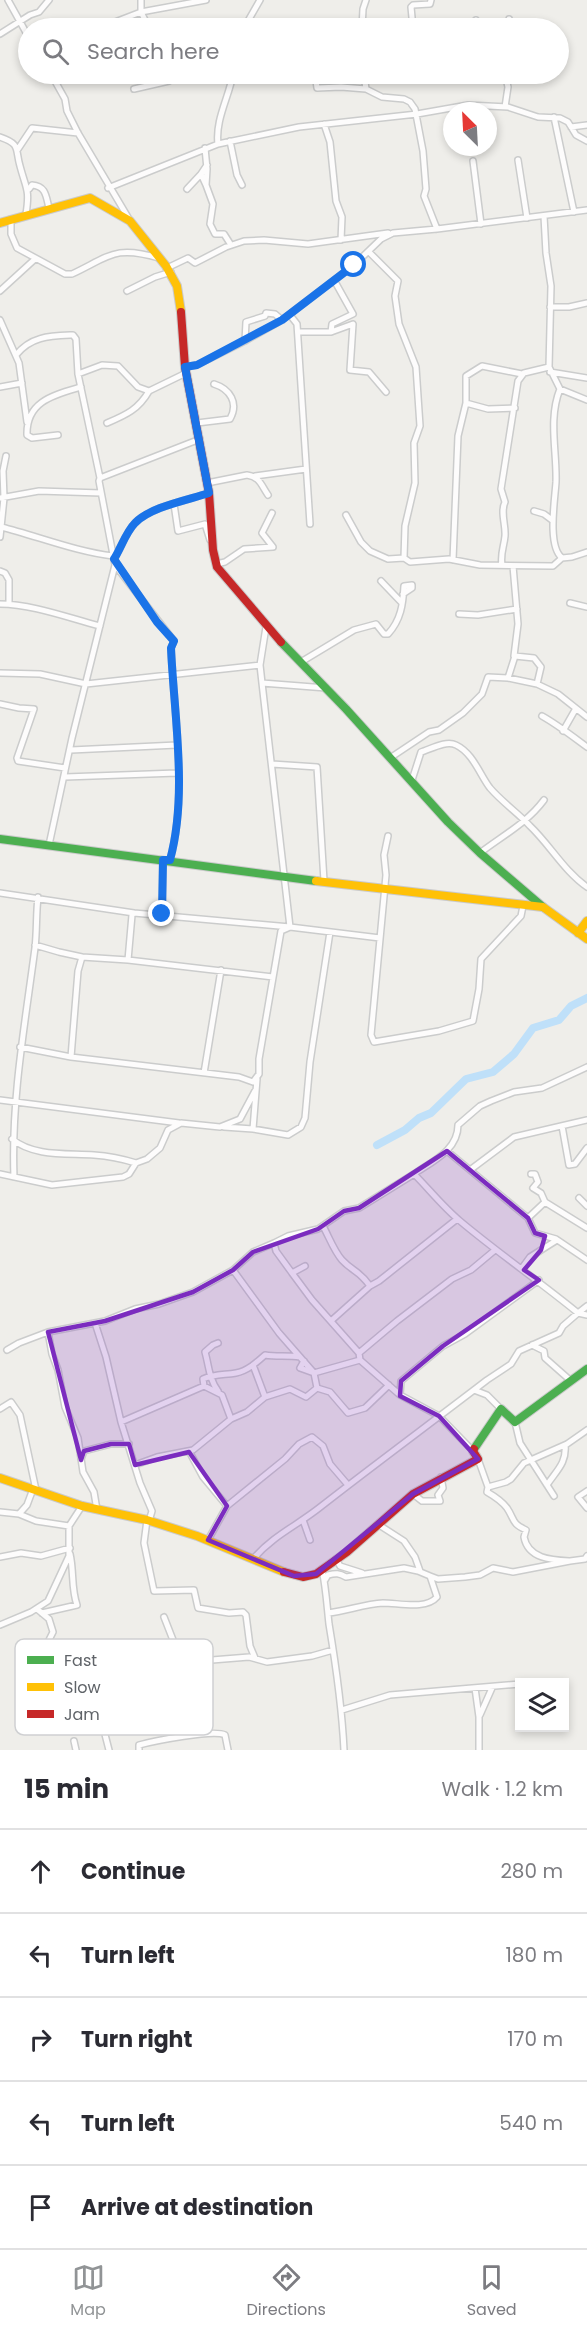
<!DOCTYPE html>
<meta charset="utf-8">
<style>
:root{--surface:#fff;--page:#f2f2f3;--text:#2b2b33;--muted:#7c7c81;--line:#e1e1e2;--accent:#919496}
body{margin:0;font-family:Poppins,sans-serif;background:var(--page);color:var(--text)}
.controls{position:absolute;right:18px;bottom:18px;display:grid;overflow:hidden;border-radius:0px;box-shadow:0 3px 9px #0003}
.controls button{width:54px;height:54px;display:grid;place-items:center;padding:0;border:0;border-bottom:2px solid var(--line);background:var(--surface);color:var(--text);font:30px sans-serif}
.compass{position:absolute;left:443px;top:102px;width:54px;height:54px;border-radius:50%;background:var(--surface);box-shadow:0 3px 9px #0003;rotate:336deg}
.stop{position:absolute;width:18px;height:18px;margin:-14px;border:4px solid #1a73e8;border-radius:50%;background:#fff}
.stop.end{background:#1a73e8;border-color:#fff;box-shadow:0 2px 6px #0008}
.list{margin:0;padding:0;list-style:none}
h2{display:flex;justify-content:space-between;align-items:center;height:78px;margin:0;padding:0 24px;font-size:26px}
h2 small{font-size:20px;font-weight:400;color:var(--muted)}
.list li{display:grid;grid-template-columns:39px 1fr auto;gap:18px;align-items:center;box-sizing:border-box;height:84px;padding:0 24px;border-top:2px solid var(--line)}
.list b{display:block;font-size:22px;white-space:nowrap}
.list em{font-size:20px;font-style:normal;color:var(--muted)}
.icon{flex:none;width:33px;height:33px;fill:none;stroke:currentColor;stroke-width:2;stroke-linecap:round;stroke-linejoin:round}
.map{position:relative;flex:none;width:587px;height:1750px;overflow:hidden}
.search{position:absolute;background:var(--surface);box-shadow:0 3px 9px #0003;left:18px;right:18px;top:18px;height:66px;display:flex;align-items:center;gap:15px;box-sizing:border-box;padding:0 21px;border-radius:33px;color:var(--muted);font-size:22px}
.sheet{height:498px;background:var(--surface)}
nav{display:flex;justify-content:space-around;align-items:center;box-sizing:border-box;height:84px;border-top:2px solid var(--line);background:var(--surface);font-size:16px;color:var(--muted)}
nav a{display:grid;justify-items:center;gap:3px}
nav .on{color:var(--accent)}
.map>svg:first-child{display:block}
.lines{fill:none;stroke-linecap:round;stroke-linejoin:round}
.river{stroke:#bfe0f9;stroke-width:8}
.street-casing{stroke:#cbcccc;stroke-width:8}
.fast-casing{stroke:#cacacb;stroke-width:10}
.slow-casing{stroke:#cacacb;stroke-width:10}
.jam-casing{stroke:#cacacb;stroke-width:10}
.street{stroke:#fdfcfc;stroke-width:5}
.fast{stroke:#4caf50;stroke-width:8}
.slow{stroke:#ffc107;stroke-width:8}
.jam{stroke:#c62828;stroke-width:8}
.route{stroke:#1a73e8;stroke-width:8}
.marked{fill:#7b2cbf;fill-opacity:0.2;stroke:#7b2cbf;stroke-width:4.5;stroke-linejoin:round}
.key{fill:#fff;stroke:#cfd0d2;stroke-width:1.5}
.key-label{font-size:16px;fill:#5f6368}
</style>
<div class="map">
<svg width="587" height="1750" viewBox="0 0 587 1750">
<rect width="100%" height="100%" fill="#efeeea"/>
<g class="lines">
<path class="river" d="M377 1145 405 1130 419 1118 431 1113 466 1079 493 1072 514 1054 533 1028 559 1020 571 1006 587 998"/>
<g class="street-casing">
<path id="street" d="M8 0 28 36
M476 20 478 28
M84 28 115 22 141 12V0
M149 28 141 12 206 0
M244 28 260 0
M362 28 363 9 366 0
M413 28 411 7 413 5 430 4 431 0
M507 28 509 19
M0 34 30 15 39 12 49 0
M51 74 65 99 67 111 78 133 129 219
M315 74 317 88 341 87 366 89 382 97 404 99 410 102 415 109 423 151 426 189 424 196 437 229
M364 74 366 89
M505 74 508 87 505 107
M134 89 169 81 178 74
M554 117 574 212
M324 124 330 142 336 201 342 217 341 240
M571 127 587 125
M0 137C21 144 15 149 20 166 26 189 30 189 26 214
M230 141 237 175 242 185
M218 144 299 127 417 114 468 105 508 107 538 117 560 118 568 122 576 135 587 141
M205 148 207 169 206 185 201 174 207 165
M18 149 32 128 78 133
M518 160 527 218
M473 161 481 224
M206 185 213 204 210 224 215 234H224L231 245
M108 188 218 144C215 120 229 97 233 74
M29 189 32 185C46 186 46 196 49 208
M187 189 201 174
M11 219V234L17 248 65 274H72C110 256 115 245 159 258
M369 252 398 281 395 296 399 324 416 367 420 426 414 443 415 483 405 526 404 558
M167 268 188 258 195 263 226 247 244 241 264 240 308 244 388 233
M0 291 35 259
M127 291 155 277 171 272
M550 307H569L587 303
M290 315 297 324 310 524
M0 320 19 363 27 422
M298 332H331L353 324 350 370 369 372 386 392
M331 332 332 324 353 314 334 280
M245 341 246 322 265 316 266 313 275 314 282 320
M16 355C31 336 50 336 73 335L76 339 78 374 100 478
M185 367 197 365 245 341 282 320 354 265 381 239 393 233 437 229 587 210
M549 367 560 389C548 419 557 451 556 482 555 499 547 546 562 558L572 557 587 552
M550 372 587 378
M78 374 102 365 118 366 138 387 149 391C139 409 126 415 107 423
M0 387 22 383
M560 389 587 400
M149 391 186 373
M515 408 488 409 466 403V376L482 366 522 374
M197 423 230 419C239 403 230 389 214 384
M58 435 32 438 27 435C26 401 54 395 81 387
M255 476 306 469
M207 483 247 475C260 477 261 485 268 495
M0 498 39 491 101 493
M174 504 178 531 205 524 210 540
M534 511 544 514 552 520
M346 515 361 542 370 551 388 559 404 558 410 562 449 559 480 565 553 566 562 558
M1 527C37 536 77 552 113 556
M0 537 4 498 3 471 6 456
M114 559C121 548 126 532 135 523 150 507 188 500 209 493
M453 560 458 436 466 403
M216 564 225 562 244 549 273 547 262 533 272 513
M502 565C500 554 504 547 505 536 506 525 500 512 505 502L501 489 518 381 524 373 549 367 551 286 546 253 544 216
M513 566 518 624 514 656
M0 571 5 573 9 580V604
M381 581 402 603
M570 603 587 607
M0 604C32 604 69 618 100 626
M459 614 478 615 517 609
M301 662 354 630 376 624 384 634H388C401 620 403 604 404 586L412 585V588L403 594
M0 673 40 674 86 684 260 665
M508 678 515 656 534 658 541 667 537 684 558 694 587 717
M262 683 326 688
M0 704 19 708 34 709 17 758 18 761 65 768
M542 716C558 725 572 736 587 747
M563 731 575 710
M71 750 177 745
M390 758 429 732 439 730 463 713 482 694 488 677 508 678 537 684
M272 764 317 767 324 881
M65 777 177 773
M412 780 421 752C431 749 446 740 456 745 473 753 480 775 490 788 502 802 518 813 530 826 550 845 564 871 587 887
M388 836 384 855 386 875 371 1035 374 1042 439 1031 473 1021 479 989 481 959 521 916 523 906
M49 845 72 738 115 565
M480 853C502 836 527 823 544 800
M170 860C188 794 174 716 171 648L174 641 115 565 99 481 100 478 200 439
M0 893 134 913
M162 914 163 860
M35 945 59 952 82 957
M128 960 132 915 134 913 290 927 262 683 260 665 266 627
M20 1047 71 1057 78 971 82 957 128 960 273 977
M71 1057 239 1077 253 1082 259 1074V1059L281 931 290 927 380 938
M204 1073 221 970
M257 1079 253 1129 288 1135 301 1127 305 1118 310 1062 330 932
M0 1100 179 1123
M562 1126 569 1165 575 1164 587 1148
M224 1127 253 1129
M12 1139C34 1157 67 1153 94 1155 108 1156 123 1159 136 1163
M447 1151 528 1218 535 1233 556 1239 587 1260
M470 1170 514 1137 587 1120
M0 1174 52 1185 123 1177 129 1174 136 1163 147 1159 160 1148 168 1130 181 1123 220 1127 240 1119 255 1091
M414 1174C433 1161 458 1150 458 1125L480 1106 491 1101 514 1092 542 1088 587 1067
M531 1174H535L538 1182 533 1188 541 1193 545 1202
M14 1177C11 1100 25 1024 35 948 37 931 36 914 38 897
M579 1198 587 1206
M528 1218 545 1202 587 1228
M323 1226C329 1237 334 1251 342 1260 353 1272 359 1270 370 1286
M305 1266 292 1273 312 1300 359 1353
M522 1268 530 1257 557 1240
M233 1270 279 1333 314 1373 360 1360
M292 1273 276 1251 274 1243 288 1236 318 1229 344 1211 359 1208 414 1174C429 1189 443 1207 460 1221 498 1253 539 1281 578 1313L587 1306
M332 1320 370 1286 379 1281 457 1219
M95 1323 106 1357 121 1422 140 1483 152 1511 149 1521
M48 1332 52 1354 58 1370 65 1407 78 1438 83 1472 94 1492 97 1510
M218 1343 213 1345 205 1352C209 1366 209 1379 218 1391
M532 1345 544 1351 545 1358 571 1381
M7 1350 19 1343 48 1332 105 1321 135 1309 159 1304 193 1292 233 1270 253 1252 274 1243
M304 1361 300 1368 314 1373 317 1388
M253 1365 265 1397
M204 1386 203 1379C214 1374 224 1375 236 1373 247 1371 256 1363 265 1355 277 1357 287 1355 300 1357
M474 1390 487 1395 501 1409
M400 1395 360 1360 359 1353 397 1321 452 1279 471 1270 495 1250
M0 1409 11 1402 20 1415 36 1490
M121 1422 204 1386 222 1395 231 1419
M515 1422 520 1443 554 1496
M189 1451 203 1477 227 1506
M473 1451 439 1416 400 1395 401 1381 443 1346 465 1334 539 1280
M81 1459 84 1451 111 1444H129
M135 1465 157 1457 193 1450 231 1419 247 1412 265 1397 290 1389 306 1397 317 1388 330 1392 348 1413 365 1408 389 1385
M547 1485C556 1471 567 1463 565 1445
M488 1487 506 1482 511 1479 524 1463 567 1444 587 1430
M587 1491 578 1497 587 1508
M413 1494 422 1501H440L438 1495 443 1488 441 1477
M0 1512 19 1514 27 1505 33 1489
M19 1514 36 1521 69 1526
M147 1520 144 1543 154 1591 194 1590 198 1608 229 1613 243 1612 246 1615 250 1646 255 1658
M303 1520 310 1540
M379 1525 404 1541 415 1557 420 1571
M208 1540 227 1506 285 1459 299 1444 312 1437 323 1446 330 1464 348 1485
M0 1557 21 1553 41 1556 70 1548
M254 1558C273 1536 296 1526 319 1508 374 1465 431 1423 487 1380L511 1364 519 1351 559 1333 563 1326 578 1313 587 1315
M336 1559 340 1566 362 1573
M570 1561 585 1559 587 1556
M322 1569C326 1588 327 1606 329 1624 336 1666 342 1708 344 1750
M430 1576 438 1579 465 1577 480 1575 493 1568 513 1572 570 1561C552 1560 528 1559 524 1537L526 1530C511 1523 515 1520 507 1508 501 1500 494 1496 487 1492L488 1487 478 1459
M325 1580 328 1575C336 1573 339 1573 346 1577L404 1568 418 1571 430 1576 437 1597C426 1610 399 1603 383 1603 365 1604 346 1611 328 1613
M37 1609 49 1619 53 1632 44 1650 51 1679 54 1682 88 1673 90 1676 109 1750
M42 1613 77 1605C71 1588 74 1571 70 1554
M164 1617 182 1663
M0 1625 31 1612 48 1601 69 1556V1526L82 1506
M125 1667 249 1657 267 1662 312 1656 333 1650
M475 1688 479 1717V1750
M342 1710 390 1695 520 1684
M480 1715 492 1688
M74 1741 76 1750
M139 1750V1745C154 1741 214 1729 225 1735L228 1750"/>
</g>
<g class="fast-casing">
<path id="fast" d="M281 642 346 709 448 822 480 853 543 907
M0 839 316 881
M474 1449 501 1409 515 1422 587 1369"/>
</g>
<g class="slow-casing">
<path id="slow" d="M0 223 90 198 130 221 166 266 177 286 181 312
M316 881 543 907 587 939
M578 933 587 921
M0 1478 82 1506 147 1520 197 1536 284 1572"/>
</g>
<g class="jam-casing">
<path id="jam" d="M181 312 185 367 209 493 213 550 217 567 281 642
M284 1572 303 1577 316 1574 347 1552 413 1494 478 1459 473 1451 474 1449"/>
</g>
<use href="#street" class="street"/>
<use href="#fast" class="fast"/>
<use href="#slow" class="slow"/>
<use href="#jam" class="jam"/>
</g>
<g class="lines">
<path class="route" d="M162 914 163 860H170C188 794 174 716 171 648L174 641 157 622 114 559C121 548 126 532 135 523 150 507 188 500 209 493L185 367 197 365 282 320 354 265"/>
</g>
<path class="marked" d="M447 1151 528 1218 535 1233 545 1236 541 1250 524 1270 539 1280 443 1346 401 1381 400 1396 439 1416 478 1459 413 1494 316 1574 294 1576 208 1540 227 1506 189 1452 135 1465 129 1444H111L84 1451 81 1460 48 1332 105 1321 193 1292 233 1270 253 1252 318 1229 344 1211 359 1208Z"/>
<rect x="15" y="1639" width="198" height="96" rx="9" class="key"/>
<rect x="27" y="1656" width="27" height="8" fill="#4caf50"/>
<rect x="27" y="1683" width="27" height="8" fill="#ffc107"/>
<rect x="27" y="1710" width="27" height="8" fill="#c62828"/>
<g class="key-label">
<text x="64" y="1666">Fast</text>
<text x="64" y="1693">Slow</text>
<text x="64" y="1720">Jam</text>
</g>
</svg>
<div class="controls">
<button><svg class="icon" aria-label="layers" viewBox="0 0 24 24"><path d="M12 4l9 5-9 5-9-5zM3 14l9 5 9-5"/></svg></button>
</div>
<svg class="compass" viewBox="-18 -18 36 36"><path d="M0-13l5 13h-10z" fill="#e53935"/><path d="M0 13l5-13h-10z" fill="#7c7c81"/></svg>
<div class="stop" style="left:354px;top:265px"></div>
<div class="stop end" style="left:162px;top:914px"></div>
<div class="search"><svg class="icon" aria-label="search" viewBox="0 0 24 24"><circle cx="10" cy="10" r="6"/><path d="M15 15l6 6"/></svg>Search here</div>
</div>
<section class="sheet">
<h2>15 min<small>Walk · 1.2 km</small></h2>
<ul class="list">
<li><svg class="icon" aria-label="ahead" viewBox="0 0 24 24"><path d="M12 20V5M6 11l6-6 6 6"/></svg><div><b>Continue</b></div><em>280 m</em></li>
<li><svg class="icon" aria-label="left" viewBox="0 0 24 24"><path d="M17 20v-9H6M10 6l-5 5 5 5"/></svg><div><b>Turn left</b></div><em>180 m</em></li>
<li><svg class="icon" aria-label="right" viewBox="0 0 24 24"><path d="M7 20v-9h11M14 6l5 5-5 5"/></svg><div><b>Turn right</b></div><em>170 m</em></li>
<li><svg class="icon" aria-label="left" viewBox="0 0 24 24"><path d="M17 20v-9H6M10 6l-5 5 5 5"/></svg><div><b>Turn left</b></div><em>540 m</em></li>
<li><svg class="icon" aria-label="arrive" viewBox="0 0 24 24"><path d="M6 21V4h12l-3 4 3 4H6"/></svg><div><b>Arrive at destination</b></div></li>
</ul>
</section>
<nav>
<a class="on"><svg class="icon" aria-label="map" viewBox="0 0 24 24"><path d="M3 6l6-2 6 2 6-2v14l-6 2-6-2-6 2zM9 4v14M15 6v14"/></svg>Map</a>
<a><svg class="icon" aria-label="directions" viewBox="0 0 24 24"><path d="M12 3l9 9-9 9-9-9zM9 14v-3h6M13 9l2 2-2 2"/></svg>Directions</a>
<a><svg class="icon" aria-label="saved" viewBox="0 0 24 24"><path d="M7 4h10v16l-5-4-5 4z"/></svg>Saved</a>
</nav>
